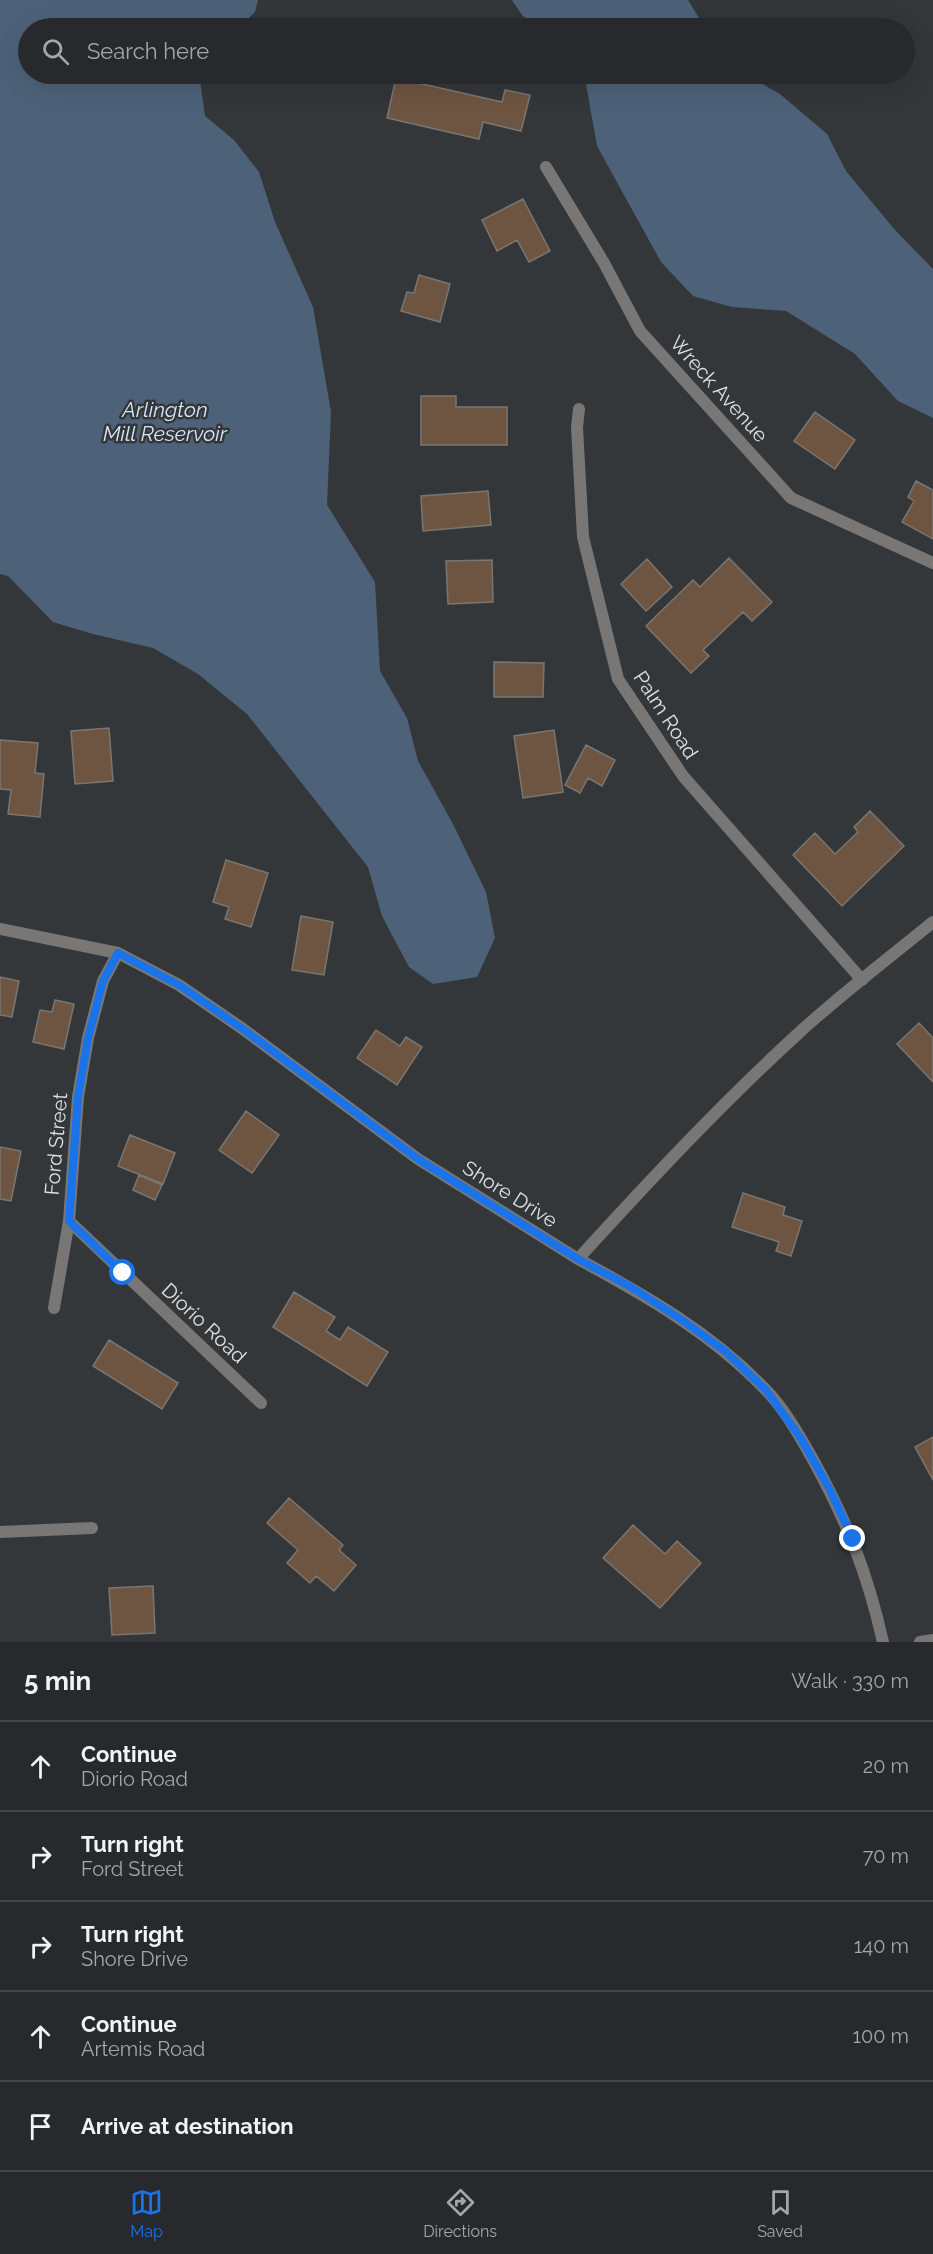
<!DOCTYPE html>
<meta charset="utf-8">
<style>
:root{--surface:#27292c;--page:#2f3134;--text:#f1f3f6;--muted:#a4a6a9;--line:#434548;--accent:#1a73e8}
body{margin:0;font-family:Raleway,sans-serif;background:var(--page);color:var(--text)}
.stop{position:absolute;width:18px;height:18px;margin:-14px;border:4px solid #1a73e8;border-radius:50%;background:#fff}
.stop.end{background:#1a73e8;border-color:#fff;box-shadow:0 2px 6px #0008}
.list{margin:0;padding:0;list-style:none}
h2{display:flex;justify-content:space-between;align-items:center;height:78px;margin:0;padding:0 24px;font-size:26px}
h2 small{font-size:20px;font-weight:400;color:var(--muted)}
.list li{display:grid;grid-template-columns:39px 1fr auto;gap:18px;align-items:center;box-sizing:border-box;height:90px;padding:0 24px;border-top:2px solid var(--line)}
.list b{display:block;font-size:22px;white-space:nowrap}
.list p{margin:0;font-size:20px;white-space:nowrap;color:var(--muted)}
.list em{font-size:20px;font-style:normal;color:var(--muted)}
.icon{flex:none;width:33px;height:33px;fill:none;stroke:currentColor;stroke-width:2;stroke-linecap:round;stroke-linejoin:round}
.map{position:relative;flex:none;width:933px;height:1642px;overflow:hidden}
.search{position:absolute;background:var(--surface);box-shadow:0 6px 24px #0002;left:18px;right:18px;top:18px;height:66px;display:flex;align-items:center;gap:15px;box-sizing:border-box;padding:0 21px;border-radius:33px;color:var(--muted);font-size:22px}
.sheet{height:528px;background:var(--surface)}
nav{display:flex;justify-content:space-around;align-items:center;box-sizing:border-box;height:84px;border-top:2px solid var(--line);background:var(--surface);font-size:16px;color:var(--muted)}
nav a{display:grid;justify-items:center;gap:3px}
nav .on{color:var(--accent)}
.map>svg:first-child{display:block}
.water{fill:#4d6279}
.building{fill:#6e5541;stroke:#7a7672;stroke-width:1.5}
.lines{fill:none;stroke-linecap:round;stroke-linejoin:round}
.service{stroke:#797775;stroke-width:12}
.minor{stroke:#797775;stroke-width:12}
.route{stroke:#1a73e8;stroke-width:8}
.labels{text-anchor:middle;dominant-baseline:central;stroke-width:5;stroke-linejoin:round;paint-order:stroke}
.street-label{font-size:20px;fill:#dee1e3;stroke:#34373a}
.water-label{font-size:21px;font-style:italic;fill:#d6e6f8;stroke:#34373a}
</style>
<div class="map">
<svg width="933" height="1642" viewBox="0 0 933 1642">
<rect width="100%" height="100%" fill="#34373a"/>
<path class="water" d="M0 0H258L255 12 238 28H28V74H199L205 116 234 140 259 172 275 222 313 307 331 412 327 505 375 582 380 671 407 718 418 761 453 824 486 892 495 938 477 977 433 984 409 967 382 916 368 867 247 714 198 674 153 648 93 634 53 622 8 576 0 574Z
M512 0H688L705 28H538L522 15Z
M578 74H745L780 94 827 134 846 171 895 230 933 269V418L898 401 855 354 786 311 732 307 693 296 661 262 597 146 586 84Z"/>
<path class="building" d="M396 78 502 102 505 90 530 95 521 131 483 122 479 139 387 118Z
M523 199 550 251 529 262 517 240 497 251 482 220Z
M419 275 450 284 440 322 401 311 407 292 414 293Z
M421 396H456V407H507V445H421Z
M815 412 855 440 835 469 794 441Z
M916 481 933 490V539L902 522 914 501 908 497Z
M488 491 491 525 423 531 421 496Z
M729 558 772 602 752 621 743 612 703 650 709 656 691 673 646 626 693 580 700 587Z
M647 559 672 587 646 611 621 584Z
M492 560 493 602 448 604 446 561Z
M494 662 544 663 543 697H494Z
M109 728 113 781 75 784 71 731Z
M554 730 563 792 523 798 514 736Z
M0 740 38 743 35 773 44 774 40 817 8 814 11 790 0 789Z
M586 745 615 760 602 786 588 778 580 793 565 785Z
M870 811 904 846 842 906 793 855 815 833 835 854 858 832 854 827Z
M226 860 268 873 251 927 225 919 229 907 213 902Z
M301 916 333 922 324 975 292 970Z
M0 977 19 981 12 1017 0 1015Z
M55 1000 74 1004 64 1049 33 1042 40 1010 52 1012Z
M919 1023 933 1038V1082L897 1044Z
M376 1030 400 1046 406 1037 422 1047 397 1085 357 1058Z
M246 1111 279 1135 252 1173 219 1150Z
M130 1135 175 1153 163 1184 118 1166Z
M0 1147 21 1151 11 1201 0 1199Z
M139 1175 162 1185 155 1200 133 1190Z
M743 1193 785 1207 783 1215 802 1221 791 1256 776 1251 779 1242 732 1227Z
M294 1292 335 1317 326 1331 340 1340 348 1327 388 1352 367 1386 273 1327Z
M109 1340 178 1383 162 1409 93 1366Z
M933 1437V1480L915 1447Z
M289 1498 343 1545 339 1550 356 1565 334 1591 316 1576 310 1583 287 1563 298 1550 267 1523Z
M633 1525 665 1554 677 1541 701 1563 660 1608 603 1558Z
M153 1586 155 1633 112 1635 109 1588Z"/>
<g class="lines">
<path class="service" d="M0 1532 92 1528"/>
<path class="minor" d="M546 167 604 263 640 331 791 498 933 563
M579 409 577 427 583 537 618 679 683 776 862 980
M0 929 118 953 179 985 243 1029 418 1159 578 1259C650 1180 723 1102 802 1030 844 992 889 958 933 922
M69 1221 261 1403
M578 1259C645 1295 711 1333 764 1388 783 1407 798 1433 811 1456 846 1519 867 1571 883 1642
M54 1308 69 1221 78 1097 88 1038 103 981 118 953
M920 1642 933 1640"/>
</g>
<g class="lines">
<path class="route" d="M123 1273 69 1221 78 1097 88 1038 103 981 118 953 179 985 243 1029 418 1159 578 1259 631 1287 679 1318 725 1351 766 1390 800 1437 829 1488 853 1539"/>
</g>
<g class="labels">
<g class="street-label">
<text transform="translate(719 389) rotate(48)">Wreck Avenue</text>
<text transform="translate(666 715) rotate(57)">Palm Road</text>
<text transform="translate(56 1144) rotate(-85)">Ford Street</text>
<text transform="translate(510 1194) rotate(32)">Shore Drive</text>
<text transform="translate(204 1323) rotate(43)">Diorio Road</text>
</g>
<g class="water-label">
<text x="165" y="409">Arlington<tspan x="165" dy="24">Mill Reservoir</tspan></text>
</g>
</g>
</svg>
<div class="stop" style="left:123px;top:1273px"></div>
<div class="stop end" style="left:853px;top:1539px"></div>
<div class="search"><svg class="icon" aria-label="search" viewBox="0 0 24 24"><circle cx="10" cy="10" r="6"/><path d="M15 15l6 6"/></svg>Search here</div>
</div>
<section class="sheet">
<h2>5 min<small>Walk · 330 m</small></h2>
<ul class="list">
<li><svg class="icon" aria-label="ahead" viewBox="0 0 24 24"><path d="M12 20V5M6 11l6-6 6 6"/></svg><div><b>Continue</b><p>Diorio Road</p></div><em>20 m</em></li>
<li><svg class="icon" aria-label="right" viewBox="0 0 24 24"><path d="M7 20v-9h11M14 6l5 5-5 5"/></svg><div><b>Turn right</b><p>Ford Street</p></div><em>70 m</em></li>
<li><svg class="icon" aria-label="right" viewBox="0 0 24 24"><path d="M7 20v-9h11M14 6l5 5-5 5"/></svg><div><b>Turn right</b><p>Shore Drive</p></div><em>140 m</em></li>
<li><svg class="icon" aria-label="ahead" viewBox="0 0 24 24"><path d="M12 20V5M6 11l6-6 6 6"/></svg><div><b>Continue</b><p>Artemis Road</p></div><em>100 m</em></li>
<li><svg class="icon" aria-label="arrive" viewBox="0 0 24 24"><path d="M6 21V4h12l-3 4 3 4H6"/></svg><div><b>Arrive at destination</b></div></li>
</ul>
</section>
<nav>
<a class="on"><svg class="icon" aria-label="map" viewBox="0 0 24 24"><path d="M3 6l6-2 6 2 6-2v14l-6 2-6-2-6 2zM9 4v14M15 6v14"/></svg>Map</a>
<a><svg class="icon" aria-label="directions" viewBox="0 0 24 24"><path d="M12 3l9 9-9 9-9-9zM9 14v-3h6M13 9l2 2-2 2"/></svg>Directions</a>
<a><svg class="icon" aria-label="saved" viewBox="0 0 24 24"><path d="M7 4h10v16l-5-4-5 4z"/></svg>Saved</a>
</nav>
